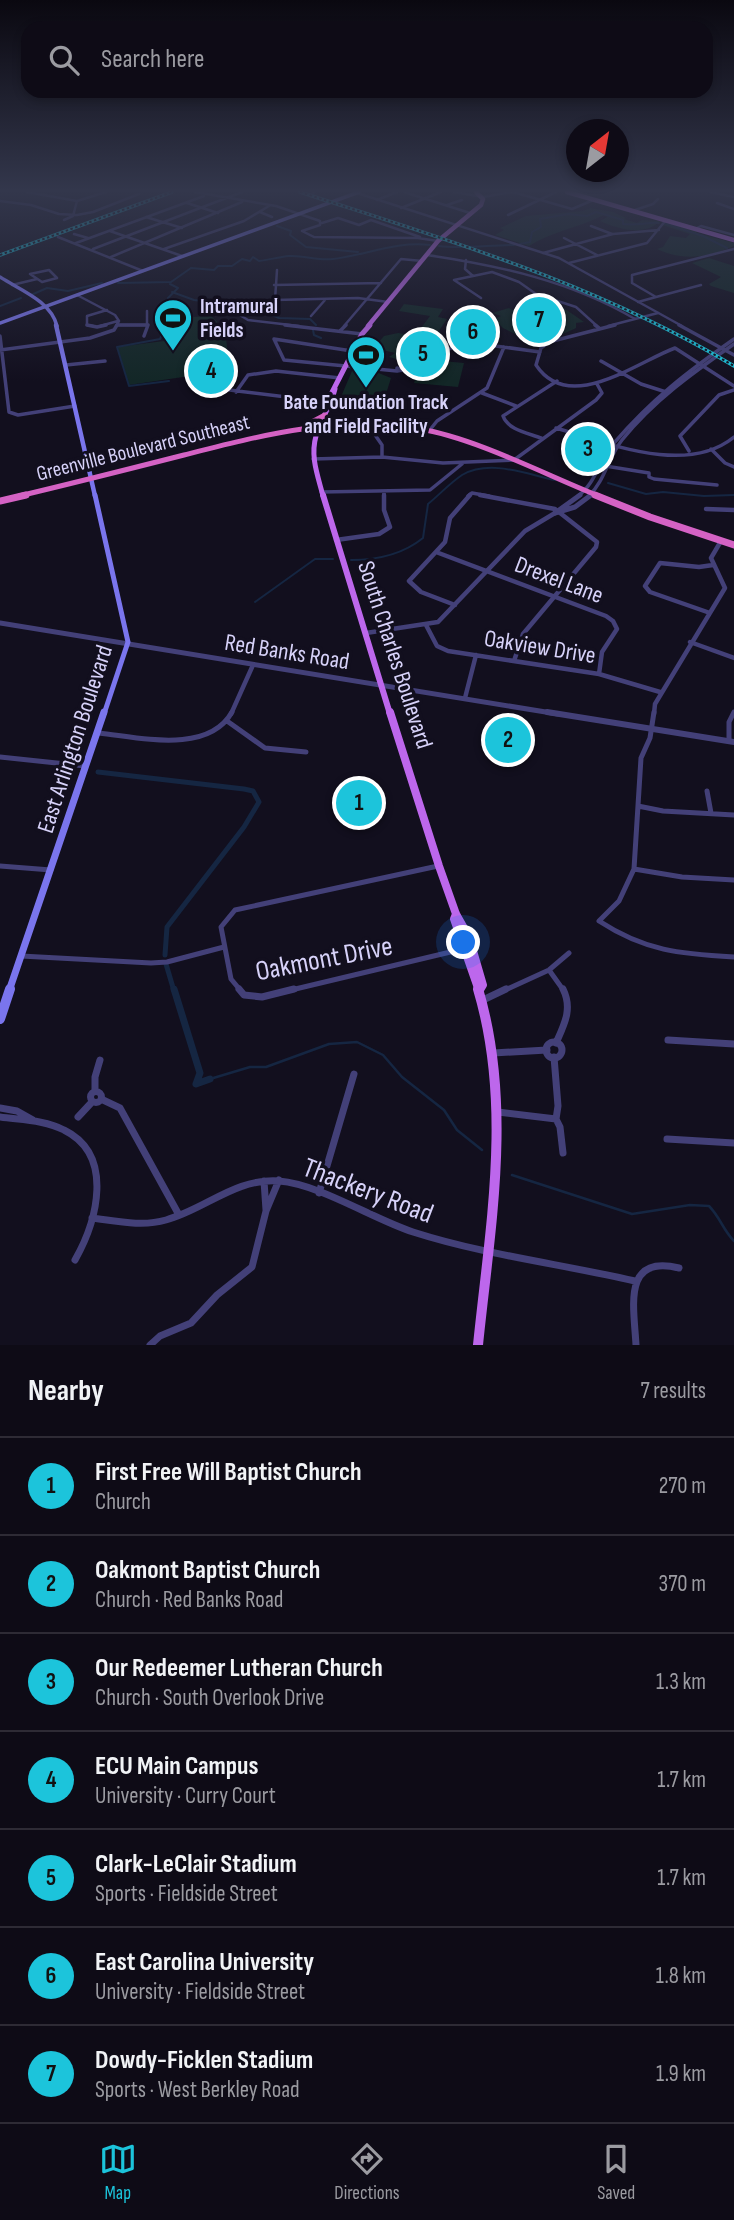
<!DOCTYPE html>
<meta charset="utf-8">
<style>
:root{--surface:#0e0b16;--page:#17141f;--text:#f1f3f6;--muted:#9b9ba1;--line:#2e2b35;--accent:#1cc4db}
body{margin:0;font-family:"Sofia Sans Condensed",sans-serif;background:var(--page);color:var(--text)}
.compass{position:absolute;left:566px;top:119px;width:63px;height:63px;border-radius:50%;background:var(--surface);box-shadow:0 4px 10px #0003;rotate:31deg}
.you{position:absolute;left:464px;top:943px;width:24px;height:24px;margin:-18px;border:5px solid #fff;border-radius:50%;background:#1a73e8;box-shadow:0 0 0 10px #1a73e833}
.badge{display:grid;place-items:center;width:46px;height:46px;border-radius:50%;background:var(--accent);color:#111;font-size:23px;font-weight:700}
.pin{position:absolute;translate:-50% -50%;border:4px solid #fff;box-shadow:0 2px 7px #0006}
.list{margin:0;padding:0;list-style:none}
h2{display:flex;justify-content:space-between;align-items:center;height:91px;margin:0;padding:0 28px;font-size:30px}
h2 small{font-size:23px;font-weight:400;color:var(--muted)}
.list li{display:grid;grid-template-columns:46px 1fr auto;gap:21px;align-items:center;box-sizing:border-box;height:98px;padding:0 28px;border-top:2px solid var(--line)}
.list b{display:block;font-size:26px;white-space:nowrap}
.list p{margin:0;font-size:23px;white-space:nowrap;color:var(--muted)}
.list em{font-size:23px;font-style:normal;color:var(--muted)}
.icon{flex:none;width:38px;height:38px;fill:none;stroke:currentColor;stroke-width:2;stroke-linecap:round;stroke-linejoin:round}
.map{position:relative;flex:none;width:734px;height:1345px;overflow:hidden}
.search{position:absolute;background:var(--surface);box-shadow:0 4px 10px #0003;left:21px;right:21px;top:21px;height:77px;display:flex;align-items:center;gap:18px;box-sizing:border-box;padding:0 24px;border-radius:21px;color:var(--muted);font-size:26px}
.sheet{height:777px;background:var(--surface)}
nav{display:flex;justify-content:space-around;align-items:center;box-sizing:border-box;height:98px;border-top:2px solid var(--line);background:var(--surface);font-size:19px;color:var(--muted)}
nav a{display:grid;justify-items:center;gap:4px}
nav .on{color:var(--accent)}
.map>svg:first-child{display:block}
.green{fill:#132727}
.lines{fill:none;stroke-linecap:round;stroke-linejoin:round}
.stream-far1{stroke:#152642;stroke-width:2}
.stream{stroke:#152642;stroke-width:2.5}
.canal-far1{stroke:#152642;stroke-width:5}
.canal{stroke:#152642;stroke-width:7}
.minor-far4{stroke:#434078;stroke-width:2.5}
.minor-far3{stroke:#434078;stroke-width:3.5}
.minor-far2{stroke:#434078;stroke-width:4.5}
.minor-far1{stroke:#434078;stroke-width:5}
.minor{stroke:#434078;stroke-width:7}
.tertiary-far3{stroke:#434078;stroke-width:2.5}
.tertiary-far2{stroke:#434078;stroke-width:3.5}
.tertiary-far1{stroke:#434078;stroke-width:5}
.tertiary{stroke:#434078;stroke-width:6}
.secondary-far4{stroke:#7a75ed;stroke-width:3.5}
.secondary-far3{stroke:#7a75ed;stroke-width:4.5}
.secondary-far2{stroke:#7a75ed;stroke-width:5}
.secondary-far1{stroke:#7a75ed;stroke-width:7}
.secondary{stroke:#7a75ed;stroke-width:10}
.primary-far4{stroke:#bd67ec;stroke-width:4.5}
.primary-far3{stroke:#bd67ec;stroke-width:5}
.primary-far2{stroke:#bd67ec;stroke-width:6}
.primary-far1{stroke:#bd67ec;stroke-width:8}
.primary{stroke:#bd67ec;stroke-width:10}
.trunk-far1{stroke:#d462c4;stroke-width:5}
.trunk{stroke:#d462c4;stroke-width:7}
.rail-casing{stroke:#1cc4db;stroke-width:3.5}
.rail{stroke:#120f1e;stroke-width:2;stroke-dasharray:2.5;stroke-linecap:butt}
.labels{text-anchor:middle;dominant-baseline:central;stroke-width:7;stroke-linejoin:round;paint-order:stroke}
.far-poi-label{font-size:21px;font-weight:bold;fill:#d7d2f9;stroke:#120f1e;text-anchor:start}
.far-street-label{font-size:21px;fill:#d7d2f9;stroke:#120f1e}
.street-label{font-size:24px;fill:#d7d2f9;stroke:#120f1e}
.near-street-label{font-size:28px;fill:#d7d2f9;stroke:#120f1e}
</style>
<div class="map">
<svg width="734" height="1345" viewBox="0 0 734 1345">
<rect width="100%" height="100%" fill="#120f1e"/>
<path class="green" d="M590 208 613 212 626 218 624 219 637 223 642 220 660 221C644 237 618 229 600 221L609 216 606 214C581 227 553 231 529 246L495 235 504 230 500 228 526 216 583 211Z
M665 222 697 231 696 233 734 243V246C707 258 682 261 657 249L663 247 670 236 686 238 690 234 662 225Z
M709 258 734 266V293L711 286 709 284 721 277 692 263Z
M534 302 558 304 584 322 576 323V328C566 333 555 338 542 337 533 337 527 332 519 336L503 328 494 319 501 316 492 313 509 308 512 310 529 308 528 304Z
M404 304 443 309 438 317 447 319 436 335 418 332 430 316 399 311Z
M211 316 225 329 228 355 217 356 220 368 210 373 129 385 117 347 164 341 172 328 173 318Z
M398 333 426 337 422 346 432 347 426 357 408 362 389 357 395 353 374 348 384 336Z
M432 360 464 363 458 387 414 383 420 364Z
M352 371 376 372 391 378 381 410 354 406 340 399Z"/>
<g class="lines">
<path class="stream-far1" d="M664 223 703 236 727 248
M277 226 291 231 290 235 306 247 358 252
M520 244 530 242 532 232 541 227 540 219 568 214 587 216 596 212 623 220V224C637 226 646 222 659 223
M439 246C463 249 489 245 514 245
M118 283 171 282 191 268 214 270 218 266H232L242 259 250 261 253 257 259 261C269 260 278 257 289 256 304 255 318 261 333 259 367 255 395 241 430 245
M172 292 194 300 253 307 279 318 310 319 316 325
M31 295 47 288 68 291 102 283
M168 298 178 288 170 284
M167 304V322L160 339 117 347 129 386 169 381
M0 306 21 298
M313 330 314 335 321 338
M608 483 646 494 663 492 704 496 734 495
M351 560C378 560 402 555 423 538L428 504C439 495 450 483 462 475 490 459 526 474 555 480
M255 602 315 559H333"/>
<path class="stream" d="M210 1079 250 1067H266L329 1044 357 1042 383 1055 402 1077 444 1110 457 1130 482 1150
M512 1175 632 1214 690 1205 709 1206C720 1217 723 1230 734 1241"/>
<path class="canal-far1" d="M98 772 244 789 253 791 259 802 244 827 167 927 165 955
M166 964 174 991"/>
<path class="canal" d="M174 989 200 1073 196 1084 210 1079"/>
<path class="minor-far4" d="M27 192 77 201 106 192
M195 192 276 206 320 221V225L302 231 314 237 418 238 438 241
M404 192 470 213
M454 192 483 197 512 192
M513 192 572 209 591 201
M710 192 734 197
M311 194 315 192
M377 200 397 192
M0 201 31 205 59 214 77 215 93 212 139 194
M187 203 218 213
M717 203 734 209
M447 205 462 200
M401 208 441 192
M632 211 653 204 658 199
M260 212 272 217
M508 215 556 192
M146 217 182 228
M64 220 73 216 77 201
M322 223 338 218 359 225 371 220 420 237
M591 226 612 234
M695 229 701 226 734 235
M110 231 182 256
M74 234 88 238
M58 237 143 271
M564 238 597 255
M76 243 204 196
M93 249 242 192
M164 249 244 221 269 206
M543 253 613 234 659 230
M427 255C501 266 570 281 635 319
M111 257 242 202
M466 260 465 269 473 276
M569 263 647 243 666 220
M49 270 57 278 42 282 30 274Z
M277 270 275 300 358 298 388 302
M12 285 37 279
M274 285 381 283
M77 295 115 315 119 321 116 326
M656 297 701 285
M481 298 454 280 492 272 519 282 536 294 576 307 597 326
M638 302 656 297 632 283V275L734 249
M147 311V326
M233 311 248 320 299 326
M311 316 325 300
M117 325H147
M93 326 87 325V316L107 310
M100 326 118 321
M344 326 401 259 422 261
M608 326 658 313"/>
<path class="minor-far3" d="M87 325 97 327 106 325
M117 325H147
M285 325 362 334
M595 325 599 328
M615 325 549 342 541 348 536 365C569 415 637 362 675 348L734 386
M341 330 346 325
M0 336 9 412 18 415 75 406
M144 336 148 325
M437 348 448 349 474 343 540 352
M0 350 90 338 114 330 117 325
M352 351 274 339 284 360 397 371
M232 358 234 365 210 379 209 383 213 388 327 402
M601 361 641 384 666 392
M66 365 105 361
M397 368 403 370 397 371Z
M236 392 248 375 276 371 340 378
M482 393 516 406
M376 424 373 432 382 445V457
M556 428C608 443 686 476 734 437
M429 431 437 421 487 388 504 347
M541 438C528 433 508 430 503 416L557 381
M711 449 725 463 734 467
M689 451 680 436 719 395 734 390
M313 459 382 457 443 463 514 460 596 400 602 393 597 384
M599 465 649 473V477L654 479 717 485
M384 491V496
M321 492 430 490 462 464
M468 496 472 493 489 496"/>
<path class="minor-far2" d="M480 495 555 509 597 542 596 547 523 634 514 661
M706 509 734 510
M336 540 379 534 390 527 384 510V495
M436 552 606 616 613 621 617 629 602 652 599 674
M455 605 421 592 409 581 445 542 450 518 470 495
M710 613 650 592 645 586 660 563 699 567 713 565
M426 625 437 646 448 651 599 674 660 692
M366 633 438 622 525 531 555 513
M690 642 734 658
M465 698 476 655
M231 714 253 665
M654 714 655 704 725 588 711 558 721 541"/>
<path class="minor-far1" d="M654 712 650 738 641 758 634 869 619 901 599 921C645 951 680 954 734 957
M227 721 265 748 306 752
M99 733C138 737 208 755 232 712
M729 741V722L734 712
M0 757 85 766
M707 791 711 813
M638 806 663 811 734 815
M0 866 51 870
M634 869 682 877 734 880
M21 956 151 963 167 962 224 947
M549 970 564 991
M241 991 231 979 221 927 235 910 438 866
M287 991 463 949
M503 991 549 970 569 953"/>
<path class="minor" d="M239 989 244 995 262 997 294 989
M483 1000 506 989
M668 1040 734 1044
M546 1050a8 8 0 1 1 16 0a8 8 0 1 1-16 0Z
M556 1043C564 1025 573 1009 563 989
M493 1053 547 1050
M554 1057 558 1106 556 1119
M95 1091V1077L100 1060
M90.5 1097a5.5 5.5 0 1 1 11 0a5.5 5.5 0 1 1-11 0Z
M101 1099 120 1108 179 1215
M0 1108 17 1111 33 1120
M498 1112 556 1119
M0 1117C21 1120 45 1120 64 1130 115 1155 97 1221 75 1260
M78 1117 92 1102
M556 1119 560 1127 563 1153
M667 1139 734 1143
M264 1181 266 1210
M319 1193 354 1074
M92 1218C116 1221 142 1227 166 1220 206 1209 235 1178 279 1181 319 1184 373 1219 413 1232 485 1255 561 1264 635 1281
M150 1345 160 1336 191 1323 217 1295 252 1267 266 1211 279 1180
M636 1345C634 1307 622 1254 679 1268"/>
<path class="tertiary-far3" d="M354 192 559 258 682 326"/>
<path class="tertiary-far2" d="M679 325 734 355
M578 496C596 483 599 460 614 443 652 399 687 372 734 339
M589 496C605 480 608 458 622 440 653 401 694 372 734 344"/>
<path class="tertiary-far1" d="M555 513 580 495
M555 513 575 507 591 495
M0 623 558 714"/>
<path class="tertiary" d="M547 712 734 742"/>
<path class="secondary-far4" d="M0 277C20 290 51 301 57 326
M0 323 359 192"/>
<path class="secondary-far3" d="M56 325 95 496"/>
<path class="secondary-far2" d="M95 495 128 642 104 714"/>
<path class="secondary-far1" d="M9 991 104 712"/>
<path class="secondary" d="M0 1019 10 989"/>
<path class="primary-far4" d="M567 192 734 240
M368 326 438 241 481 205 483 199 476 192"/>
<path class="primary-far3" d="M328 409 327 402 362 334 370 325
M323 496C318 476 310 457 316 436 320 420 331 406 335 389"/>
<path class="primary-far2" d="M323 495 390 714"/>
<path class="primary-far1" d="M390 712 439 866 456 914 469 937 483 985 480 990
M456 914 454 919 479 991"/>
<path class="primary" d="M478 1345C490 1227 513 1106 478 989"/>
<path class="trunk-far1" d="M308 424 325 415
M19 496C74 483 129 469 184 455 263 435 338 415 420 429 475 438 546 475 599 496"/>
<path class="trunk" d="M595 495 650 517 734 545
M0 501 26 495"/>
<g class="rail-casing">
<path id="rail" d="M300 192C453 242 594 283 734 366
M0 255 172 192"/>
</g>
<use href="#rail" class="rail"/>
</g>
<linearGradient id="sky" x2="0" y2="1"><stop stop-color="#0a0810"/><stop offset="0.5" stop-color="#33374c"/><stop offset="1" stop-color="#33374c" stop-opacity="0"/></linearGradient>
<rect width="734" height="381" fill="url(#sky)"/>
<defs>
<g id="stadium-pin" transform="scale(2.0125)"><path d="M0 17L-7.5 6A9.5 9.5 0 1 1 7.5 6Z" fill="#1cc4db" stroke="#120f1e"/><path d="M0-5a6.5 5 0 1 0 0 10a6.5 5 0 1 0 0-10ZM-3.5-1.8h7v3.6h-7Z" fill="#111"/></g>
</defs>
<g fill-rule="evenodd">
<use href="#stadium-pin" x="173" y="318"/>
<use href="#stadium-pin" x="366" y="355"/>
</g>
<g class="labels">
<g class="far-poi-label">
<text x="200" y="306">Intramural<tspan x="200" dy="24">Fields</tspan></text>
<text x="366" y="402" text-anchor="middle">Bate Foundation Track<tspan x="366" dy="24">and Field Facility</tspan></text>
</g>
<g class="far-street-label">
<text transform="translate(143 448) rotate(-14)">Greenville Boulevard Southeast</text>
</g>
<g class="street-label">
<text transform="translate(559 580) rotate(21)">Drexel Lane</text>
<text transform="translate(540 647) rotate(9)">Oakview Drive</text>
<text transform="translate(287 652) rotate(9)">Red Banks Road</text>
<text transform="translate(395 655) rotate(72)">South Charles Boulevard</text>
<text transform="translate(75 739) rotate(-72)">East Arlington Boulevard</text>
</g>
<g class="near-street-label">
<text transform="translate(324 959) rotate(-11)">Oakmont Drive</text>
<text transform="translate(368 1191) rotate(21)">Thackery Road</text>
</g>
</g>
</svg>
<svg class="compass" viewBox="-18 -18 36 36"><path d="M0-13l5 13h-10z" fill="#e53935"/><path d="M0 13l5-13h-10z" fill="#9b9ba1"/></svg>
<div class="you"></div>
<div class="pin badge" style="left:359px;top:803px">1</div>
<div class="pin badge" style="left:508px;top:740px">2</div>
<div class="pin badge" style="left:588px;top:449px">3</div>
<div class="pin badge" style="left:211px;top:371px">4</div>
<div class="pin badge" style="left:423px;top:354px">5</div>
<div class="pin badge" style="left:473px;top:332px">6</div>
<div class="pin badge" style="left:539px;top:320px">7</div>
<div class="search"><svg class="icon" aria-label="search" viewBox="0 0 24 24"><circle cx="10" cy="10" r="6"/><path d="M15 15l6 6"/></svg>Search here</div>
</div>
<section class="sheet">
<h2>Nearby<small>7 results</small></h2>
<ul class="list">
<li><span class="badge">1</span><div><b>First Free Will Baptist Church</b><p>Church</p></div><em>270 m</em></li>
<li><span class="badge">2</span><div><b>Oakmont Baptist Church</b><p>Church · Red Banks Road</p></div><em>370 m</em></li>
<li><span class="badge">3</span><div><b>Our Redeemer Lutheran Church</b><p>Church · South Overlook Drive</p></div><em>1.3 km</em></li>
<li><span class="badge">4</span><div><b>ECU Main Campus</b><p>University · Curry Court</p></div><em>1.7 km</em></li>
<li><span class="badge">5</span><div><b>Clark-LeClair Stadium</b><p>Sports · Fieldside Street</p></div><em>1.7 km</em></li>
<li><span class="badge">6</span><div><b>East Carolina University</b><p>University · Fieldside Street</p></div><em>1.8 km</em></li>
<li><span class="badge">7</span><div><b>Dowdy-Ficklen Stadium</b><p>Sports · West Berkley Road</p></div><em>1.9 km</em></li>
</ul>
</section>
<nav>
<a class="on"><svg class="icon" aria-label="map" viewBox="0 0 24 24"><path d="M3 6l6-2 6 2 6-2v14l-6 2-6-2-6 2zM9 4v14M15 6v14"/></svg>Map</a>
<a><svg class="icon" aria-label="directions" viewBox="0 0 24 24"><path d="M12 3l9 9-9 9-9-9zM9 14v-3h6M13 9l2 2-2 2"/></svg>Directions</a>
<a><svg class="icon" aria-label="saved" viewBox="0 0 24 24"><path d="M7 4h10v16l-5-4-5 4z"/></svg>Saved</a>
</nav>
